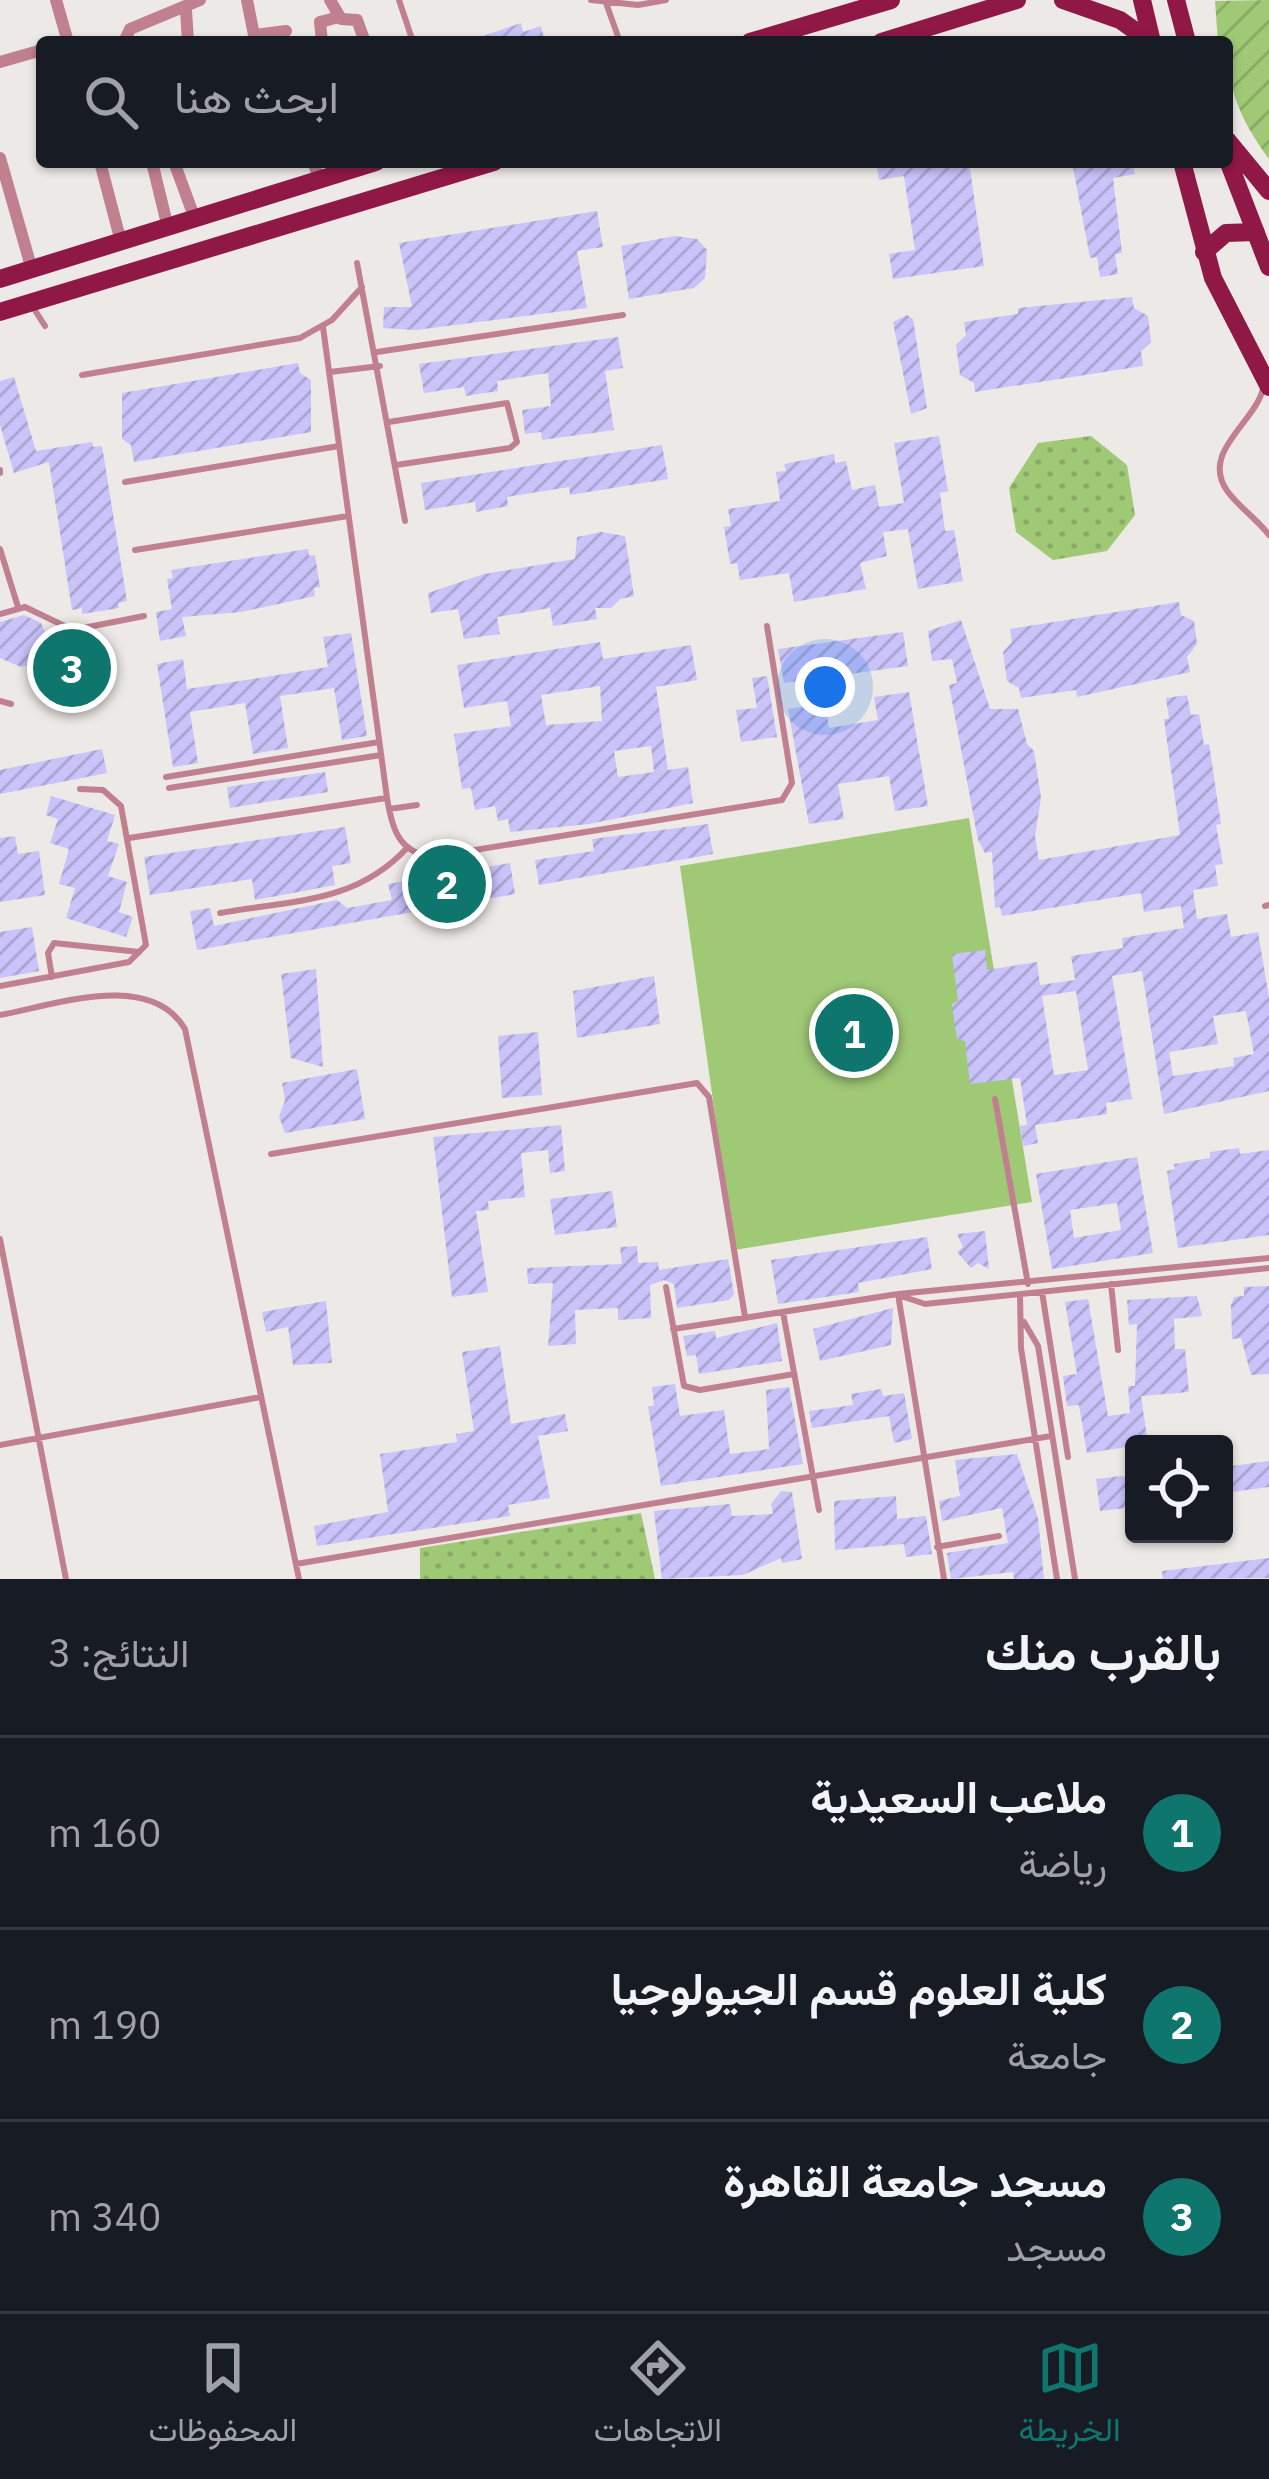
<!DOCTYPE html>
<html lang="ar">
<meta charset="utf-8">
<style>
:root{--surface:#171b24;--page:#242831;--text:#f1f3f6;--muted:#9ea1a6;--line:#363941;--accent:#0f766e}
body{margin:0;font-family:"IBM Plex Sans",Vazirmatn,sans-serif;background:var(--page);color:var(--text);direction:rtl}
.controls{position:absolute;right:36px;bottom:36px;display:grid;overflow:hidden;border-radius:12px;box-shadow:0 3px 9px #0004}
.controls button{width:108px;height:108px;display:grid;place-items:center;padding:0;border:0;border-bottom:3px solid var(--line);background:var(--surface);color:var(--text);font:60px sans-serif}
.you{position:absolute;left:825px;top:687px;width:42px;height:42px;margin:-30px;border:9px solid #fff;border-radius:50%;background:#1a73e8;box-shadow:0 0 0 18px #1a73e833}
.badge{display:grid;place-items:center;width:78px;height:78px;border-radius:50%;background:var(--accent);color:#fff;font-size:39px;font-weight:700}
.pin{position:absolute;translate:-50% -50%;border:6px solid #fff;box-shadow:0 3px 12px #0006}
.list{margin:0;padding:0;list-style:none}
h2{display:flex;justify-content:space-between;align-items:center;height:156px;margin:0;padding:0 48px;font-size:51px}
h2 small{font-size:39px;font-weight:400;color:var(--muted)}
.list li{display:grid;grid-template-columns:78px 1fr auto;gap:36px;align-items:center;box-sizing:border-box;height:192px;padding:0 48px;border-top:3px solid var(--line)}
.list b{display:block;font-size:45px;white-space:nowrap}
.list p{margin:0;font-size:39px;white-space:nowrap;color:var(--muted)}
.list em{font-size:39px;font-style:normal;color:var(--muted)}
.icon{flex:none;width:66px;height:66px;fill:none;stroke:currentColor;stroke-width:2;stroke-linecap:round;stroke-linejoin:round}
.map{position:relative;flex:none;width:1269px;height:1579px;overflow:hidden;direction:ltr}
.search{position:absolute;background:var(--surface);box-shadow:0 3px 9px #0004;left:36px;right:36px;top:36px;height:132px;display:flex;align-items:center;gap:30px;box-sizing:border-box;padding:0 42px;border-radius:12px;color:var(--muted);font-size:45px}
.sheet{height:732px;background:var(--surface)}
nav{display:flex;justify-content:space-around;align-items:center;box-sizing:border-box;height:168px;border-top:3px solid var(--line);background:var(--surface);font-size:33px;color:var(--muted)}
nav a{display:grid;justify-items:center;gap:6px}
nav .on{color:var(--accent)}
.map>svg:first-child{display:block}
.grass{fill:url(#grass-dots)}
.garden{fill:url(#garden-furrows)}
.pitch{fill:#a0c976}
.building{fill:url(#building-hatch);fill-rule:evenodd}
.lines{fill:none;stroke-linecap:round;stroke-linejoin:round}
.lane{stroke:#c1808f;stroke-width:6}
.street{stroke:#c1808f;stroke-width:12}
.primary{stroke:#901847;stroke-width:18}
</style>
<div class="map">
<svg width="1269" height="1579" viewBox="0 0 1269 1579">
<defs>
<pattern id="grass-dots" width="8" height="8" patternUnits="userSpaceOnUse" patternTransform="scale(3)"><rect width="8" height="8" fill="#a0c976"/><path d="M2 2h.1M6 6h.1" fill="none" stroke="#89ab65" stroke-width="1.8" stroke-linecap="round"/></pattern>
<pattern id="garden-furrows" width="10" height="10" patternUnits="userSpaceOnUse" patternTransform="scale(3)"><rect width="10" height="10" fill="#a0c976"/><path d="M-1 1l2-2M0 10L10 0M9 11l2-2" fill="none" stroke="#89ab65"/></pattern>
<pattern id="building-hatch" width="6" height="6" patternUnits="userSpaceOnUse" patternTransform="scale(3)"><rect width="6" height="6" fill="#c9c3f9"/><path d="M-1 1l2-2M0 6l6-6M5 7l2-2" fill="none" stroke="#aba6d4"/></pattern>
</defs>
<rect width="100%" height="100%" fill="#ede9e6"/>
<path class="grass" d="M1091 436 1127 465 1135 515 1107 551 1053 560 1016 532 1009 488 1038 443Z
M641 1513 655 1579H420V1548Z"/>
<path class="garden" d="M1269 0V159C1241 121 1227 89 1227 42H1218L1215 1Z"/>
<path class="pitch" d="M969 818 1032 1202 734 1250 680 866Z"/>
<path class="building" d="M521 23 523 32 541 26 545 42H467Z
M876 162H969L984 266 893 279 889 254 915 250 904 176 879 180Z
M1072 162 1133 164 1135 174 1113 178 1122 253 1115 254 1118 274 1100 277 1097 257 1090 258Z
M597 211 603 247 577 251 587 308 416 330 383 328 384 307H412L399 243Z
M675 236 697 239 707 250 705 278 694 288 629 299 621 246Z
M1132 297 1134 308 1148 316 1151 342 1141 351 1143 366 975 392 974 383 960 375 956 345 966 335 964 322 1018 314V308Z
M907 315 913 319 927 408 911 414 893 322Z
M618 337 623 368 605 371 614 430 542 440 541 432 525 434 522 410 551 406 548 373 497 381 498 391 466 396 464 387 424 393 419 364Z
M298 363 300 373 311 380V432L134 462 131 445 122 439V393Z
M14 377 36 451 92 442 93 447 102 446 127 601 118 603 119 608 82 614V608L72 610 49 462 14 473 0 425V381Z
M939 436 948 491 940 493 945 531 954 530 963 581 918 589 908 529 883 532 887 556 860 563 866 589 794 602 789 573 740 580 737 563 730 564 724 527 731 526 728 509 780 501 776 472 786 471 784 464 834 454 835 463 846 461 852 490 875 485 879 507 904 503 894 443Z
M662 445 668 479 570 495 569 487 507 497 508 506 476 512 475 502 425 510 421 483Z
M601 532 625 536 634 596 620 599 611 608H595L597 619 553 626 550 608 497 617 500 634 464 639 458 609 431 613 428 593 484 574 575 559 577 537Z
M308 549 309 556 315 555 320 587 314 588 315 596 241 612 182 617 186 636 160 641 156 612 172 609 167 579 173 578 171 570Z
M1179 602 1181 615 1194 621 1197 644 1187 657 1190 672 1077 697 1076 690 1021 698 1019 688 1007 681 1003 652 1012 642 1010 629Z
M24 615 41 623 50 642 75 638 89 643 102 670 96 685 69 697 46 689 41 662 21 667 0 658V622Z
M961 620 990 709H1018L1027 744 1034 751 1041 798 1035 836 1039 860 1180 835 1164 719H1169L1166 698 1187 695 1191 715 1199 714 1204 745 1209 744 1221 824 1216 825 1223 864 1215 865 1218 886 1193 890 1197 919 1227 914 1231 937 1258 932 1269 998V1091L1164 1114 1142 971 1112 976 1132 1099 1106 1103 1107 1114 1035 1125 1038 1143 1023 1146 1020 1126 1027 1125 1020 1078 970 1084 965 1041 957 1039 952 1004 958 1001 952 954 985 950 987 970 1037 962 1040 985 1075 980 1071 956 1123 948 1122 938 1184 928 1181 906 1144 912 1141 893 1002 916 1000 907 995 908 992 852 985 853 978 840 949 685 957 683 952 659 932 661 928 631ZM1076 991 1088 1070 1054 1075 1042 996ZM1246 1011 1254 1054 1233 1058 1234 1066 1173 1076 1169 1052 1218 1044 1213 1016Z
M903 632 908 666 784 683 778 649Z
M351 633 367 736 342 740 334 688 280 696 288 748 253 754 245 703 190 712 198 763 173 767 157 664 183 659 187 689 259 678 328 667 323 637Z
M600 642 603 659 691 645 697 680 656 687 668 770 688 767 693 803 589 824 510 832 508 819 498 821 495 806 475 810 471 788 462 789 454 734 511 726 507 701 464 708 457 665ZM600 686 602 721 546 725 541 695ZM651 746 654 772 618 777 614 751Z
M767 676 777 737 741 742 736 710 757 708 752 678Z
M909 692 928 806 895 811 889 776 838 784 844 819 809 824 788 709 825 703 829 728 878 720 874 697Z
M102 749 107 773 0 794V770Z
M325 772 328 792 230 808 227 787Z
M51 796 115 815 107 841 119 844 108 876 127 882 119 912 133 917 126 937 66 918 75 888 59 884 69 849 50 843 58 819 46 815Z
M708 824 713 854 539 885 535 860 594 851 592 839Z
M345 827 351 863 332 866 335 885 255 900 252 879 150 895 144 857Z
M15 836 18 854 39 851 45 895 0 902V838Z
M510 863 515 894 197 950 190 911 210 908 214 926 337 900 347 908 392 900 388 884Z
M32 927 39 971 0 978V932Z
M316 969 323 1067 291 1058 281 974Z
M654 976 660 1024 577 1038 573 991Z
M538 1032 542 1095 502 1098 498 1036Z
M357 1069 365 1119 285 1133 279 1117 285 1100 282 1083Z
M561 1125 565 1171 550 1173 548 1150 521 1153 525 1197 488 1201 489 1210 476 1211 488 1292 452 1297 433 1137Z
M1239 1148 1240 1154 1269 1150V1235L1178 1248 1167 1171 1175 1169 1174 1164 1210 1158V1152Z
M1137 1157 1153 1253 1052 1269 1036 1174ZM1117 1203 1121 1230 1074 1238 1070 1210Z
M612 1191 617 1227 555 1235 550 1199Z
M985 1231 989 1269 978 1263 971 1268 957 1252 963 1247 957 1234Z
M927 1237 932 1269 858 1283 859 1292 778 1304 771 1260Z
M637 1246 638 1263 658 1262 659 1270 728 1259 734 1294 729 1300 677 1308 674 1284 664 1280 650 1285 651 1318 618 1320V1308L575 1310 576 1344 548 1346 553 1283 528 1284 527 1268 622 1264 620 1247Z
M1269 1286V1374L1251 1375 1241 1338 1232 1339 1231 1305 1234 1297 1244 1296V1287Z
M1197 1296 1202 1316 1174 1319 1175 1349H1185L1189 1392 1141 1396 1148 1444 1087 1453 1079 1405 1067 1406 1063 1376 1077 1374 1065 1302 1088 1299 1108 1416 1130 1413 1128 1386H1135L1137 1324 1129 1325 1127 1300Z
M326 1301 332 1363 293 1365 288 1327 266 1332 262 1312Z
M893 1308 891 1345 820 1361 813 1329Z
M777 1323 782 1361 699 1374 696 1355 687 1356 683 1336 715 1331 716 1338Z
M500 1346 511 1424 565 1414 568 1431 538 1436 550 1498 508 1505 510 1516 317 1546 314 1526 388 1512 380 1454 457 1442 456 1434 474 1431 462 1352Z
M675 1384 680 1416 724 1410 730 1454 769 1449 766 1390 789 1387 803 1464 661 1486 648 1406H654L652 1387Z
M881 1389 883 1396 904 1393 912 1439 894 1443 889 1416 812 1428 809 1411 853 1405 851 1394Z
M1017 1454 1038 1518 1044 1579H1014L1013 1572 951 1579 947 1553 1008 1543 1002 1508 942 1521 939 1501 960 1496 955 1460Z
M1269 1461V1487L1224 1493V1467Z
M1121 1476 1134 1479V1507L1100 1511 1096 1479Z
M781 1491 792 1492 802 1559 782 1563 781 1558 743 1575 662 1579 654 1511 730 1504 732 1516 773 1514 771 1504Z
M896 1496 897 1519 926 1516 932 1554 906 1557 904 1544 835 1550 834 1501Z
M1269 1558V1578L1163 1579 1162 1571Z"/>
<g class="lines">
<path class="lane" d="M399 0 413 42
M591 0 638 5 666 0
M606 3 620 42
M357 263 405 521
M31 304 45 326
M323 327 387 798C392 828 398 852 432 857L782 800 792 783 767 626
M377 352 623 315
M330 372 380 366
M82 375 300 338 332 320 362 287
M1263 389C1254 424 1199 453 1228 492 1240 508 1257 519 1269 535
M389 422 507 403 517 442 510 448 396 465
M0 470V473
M125 482 339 446
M0 549 18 607
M135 550 348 516
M0 614 25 607 73 630 144 616
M0 701 11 704
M166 777 379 742
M169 788 381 755
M389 809 417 805
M129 838 386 798
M1265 906 1269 905
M220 913C292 900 355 904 407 848
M52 977 48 953 54 943 139 952
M0 986 129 962 146 945 121 806 103 790 80 789
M0 1015C55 1005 150 970 185 1029L299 1579
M995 1099 1028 1284
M271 1154 697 1083 709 1097 745 1317
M0 1239 66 1579
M1111 1284 1118 1350
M666 1287 684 1386 700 1390 794 1374
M1042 1292 1068 1457
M898 1294 944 1579
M1020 1294 1021 1348 1057 1579
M901 1296 925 1304 1269 1268
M783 1312 819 1510
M1024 1322 1038 1346 1075 1579
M673 1329 898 1294 1269 1258
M0 1445 261 1397
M937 1547 999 1536
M296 1564 1051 1436"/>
<path class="street" d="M56 0 68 42
M247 0 254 35 286 31
M330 0 341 19 357 20 365 42
M186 10 188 42
M124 42 130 29 200 0
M322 42 320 22 339 17
M0 62 42 50
M0 158 32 270
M100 162 121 242
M152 162 168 228
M174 162 195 219
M313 162 320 180"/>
<path class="primary" d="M1063 0 1120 20 1151 42
M1142 0 1152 42
M1176 0 1187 42
M750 42 891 0
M881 42 1017 0
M1227 140 1269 191
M1227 158 1269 267
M1182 162 1213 278 1269 387
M1204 252 1226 233 1256 232
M0 279 376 162
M0 312 494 162"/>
</g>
</svg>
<div class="controls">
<button><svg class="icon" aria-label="locate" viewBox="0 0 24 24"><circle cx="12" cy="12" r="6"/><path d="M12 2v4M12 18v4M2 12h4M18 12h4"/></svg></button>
</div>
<div class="you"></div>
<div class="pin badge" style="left:854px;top:1033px">1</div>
<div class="pin badge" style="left:447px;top:884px">2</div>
<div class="pin badge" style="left:72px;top:668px">3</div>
<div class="search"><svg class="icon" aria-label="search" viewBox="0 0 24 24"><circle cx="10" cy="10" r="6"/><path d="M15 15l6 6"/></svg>ابحث هنا</div>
</div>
<section class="sheet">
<h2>بالقرب منك<small>النتائج: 3</small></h2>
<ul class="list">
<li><span class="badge">1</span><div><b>ملاعب السعيدية</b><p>رياضة</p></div><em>160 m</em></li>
<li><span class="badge">2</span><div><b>كلية العلوم قسم الجيولوجيا</b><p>جامعة</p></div><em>190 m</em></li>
<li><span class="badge">3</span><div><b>مسجد جامعة القاهرة</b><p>مسجد</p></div><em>340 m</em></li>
</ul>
</section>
<nav>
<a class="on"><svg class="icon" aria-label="map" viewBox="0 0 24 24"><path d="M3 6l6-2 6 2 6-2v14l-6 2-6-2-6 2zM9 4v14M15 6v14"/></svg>الخريطة</a>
<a><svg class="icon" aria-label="directions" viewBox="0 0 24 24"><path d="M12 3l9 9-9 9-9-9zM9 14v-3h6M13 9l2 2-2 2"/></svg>الاتجاهات</a>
<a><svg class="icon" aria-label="saved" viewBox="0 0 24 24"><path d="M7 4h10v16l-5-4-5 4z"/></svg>المحفوظات</a>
</nav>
